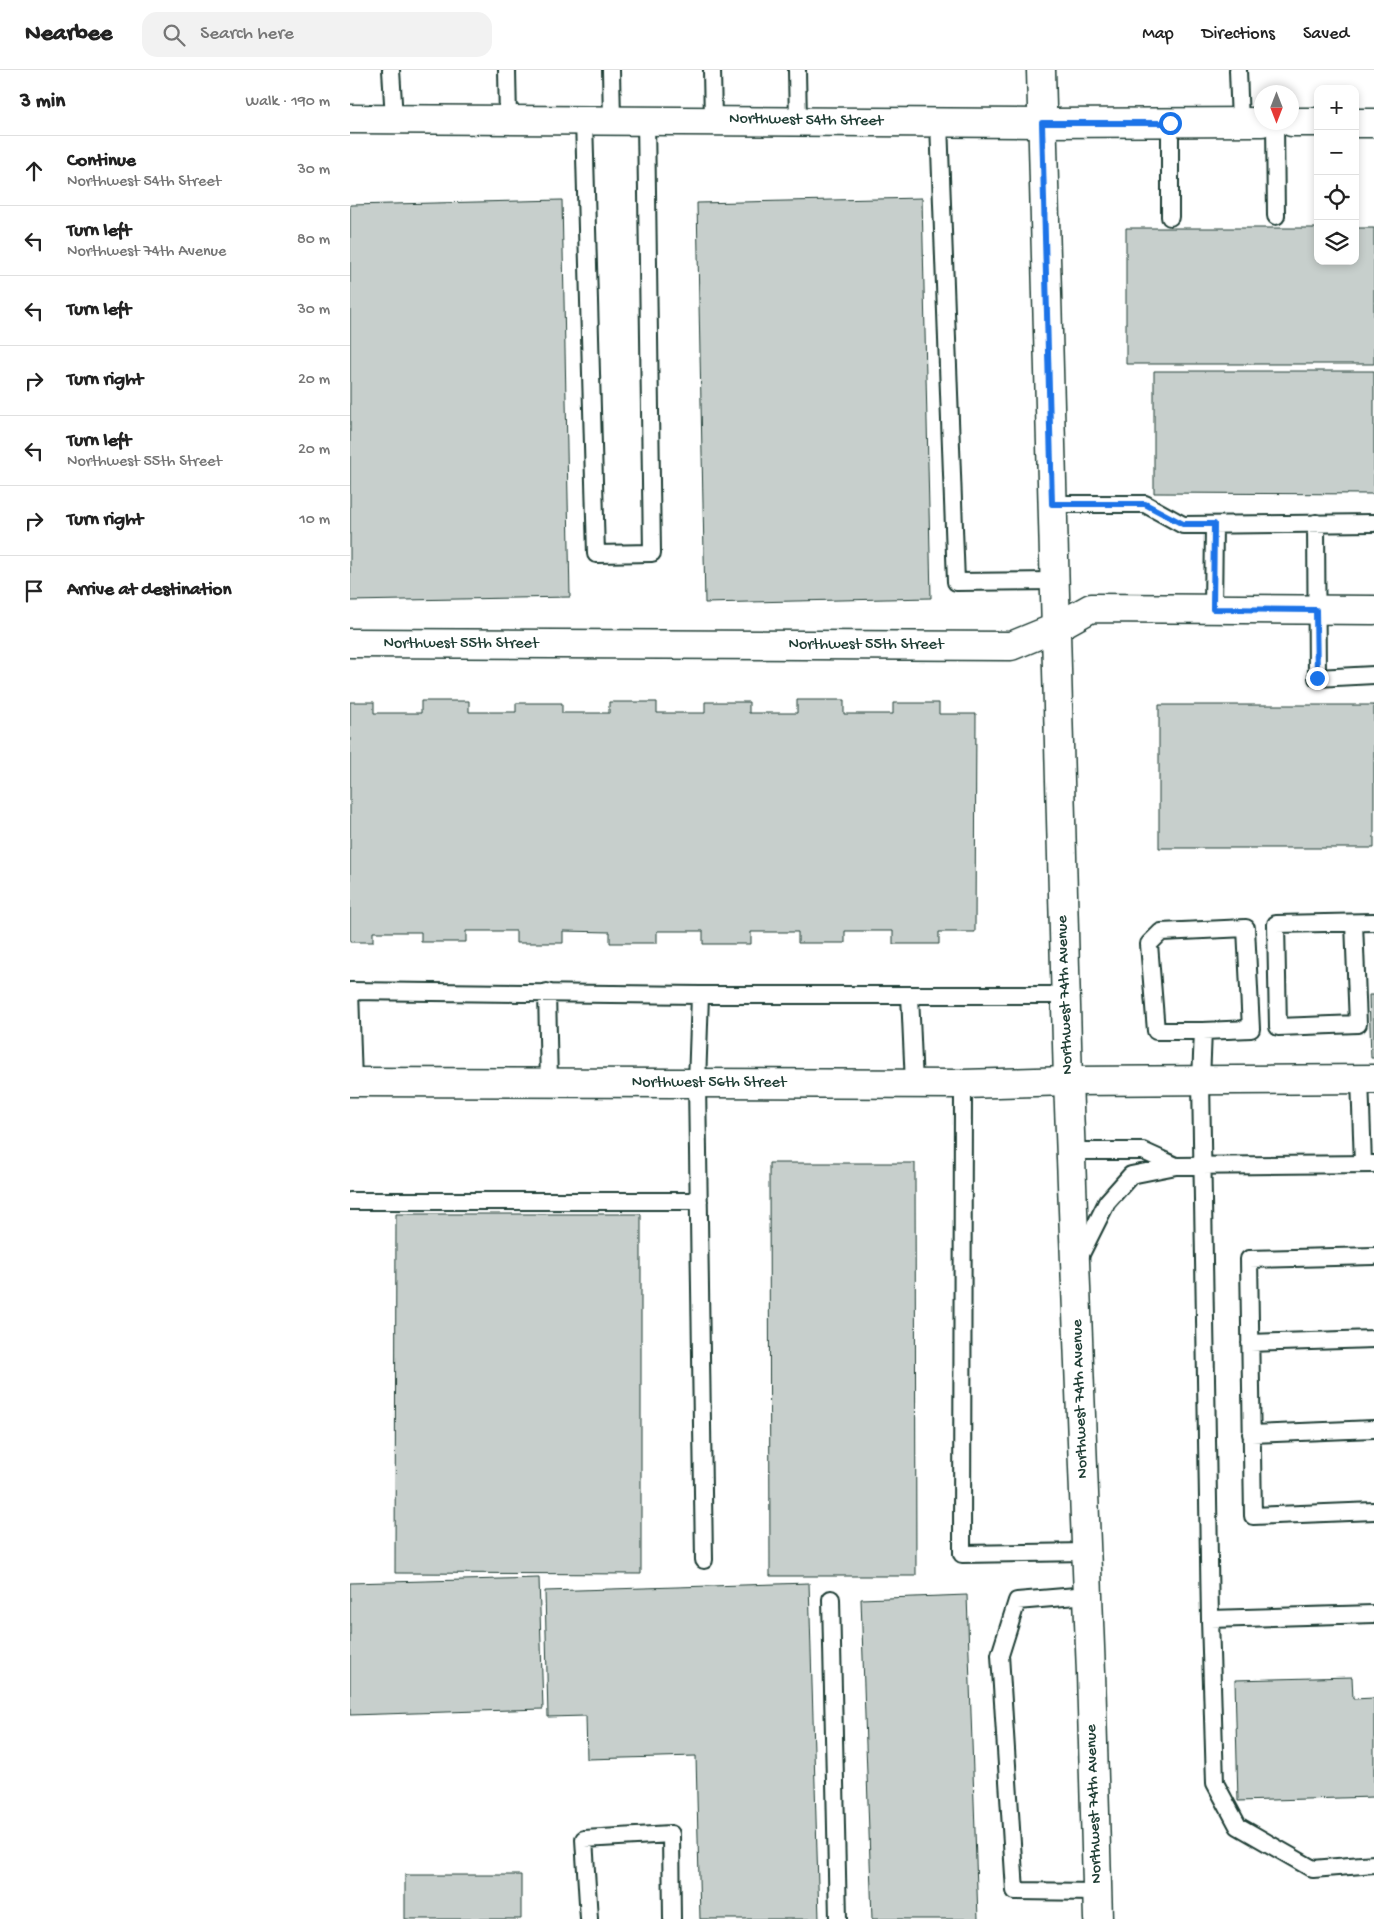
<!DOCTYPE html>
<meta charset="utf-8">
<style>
:root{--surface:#fff;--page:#f2f2f2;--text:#222;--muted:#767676;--line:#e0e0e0}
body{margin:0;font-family:"Gochi Hand",sans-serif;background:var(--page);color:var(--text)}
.controls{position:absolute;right:15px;top:15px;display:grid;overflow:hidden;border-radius:10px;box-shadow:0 2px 8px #0003}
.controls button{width:45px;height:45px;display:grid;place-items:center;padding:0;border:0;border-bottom:1px solid var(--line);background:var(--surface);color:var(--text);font:25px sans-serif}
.compass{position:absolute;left:904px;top:15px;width:45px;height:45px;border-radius:50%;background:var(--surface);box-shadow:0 2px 8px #0003;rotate:180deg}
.stop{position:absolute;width:15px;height:15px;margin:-11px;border:4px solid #1a73e8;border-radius:50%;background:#fff}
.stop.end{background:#1a73e8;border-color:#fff;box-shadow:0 1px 5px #0008}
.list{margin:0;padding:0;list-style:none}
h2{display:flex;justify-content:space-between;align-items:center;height:65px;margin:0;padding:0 20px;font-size:21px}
h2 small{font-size:16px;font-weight:400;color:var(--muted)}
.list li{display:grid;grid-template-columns:32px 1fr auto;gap:15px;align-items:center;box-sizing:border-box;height:70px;padding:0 20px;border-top:1px solid var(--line)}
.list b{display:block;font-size:19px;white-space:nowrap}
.list p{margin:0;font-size:16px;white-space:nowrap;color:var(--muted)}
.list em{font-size:16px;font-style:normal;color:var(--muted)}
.icon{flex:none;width:28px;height:28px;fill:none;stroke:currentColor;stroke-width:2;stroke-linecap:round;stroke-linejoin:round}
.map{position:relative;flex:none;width:1024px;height:1849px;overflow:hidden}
header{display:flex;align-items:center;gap:30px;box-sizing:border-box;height:70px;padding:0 25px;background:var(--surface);border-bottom:1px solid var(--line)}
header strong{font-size:24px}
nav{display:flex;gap:28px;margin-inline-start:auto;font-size:18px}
.search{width:350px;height:45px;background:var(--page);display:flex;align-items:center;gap:12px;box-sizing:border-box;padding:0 18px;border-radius:15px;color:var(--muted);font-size:19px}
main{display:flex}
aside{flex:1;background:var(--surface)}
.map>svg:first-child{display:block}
.building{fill:#c7cfcc;stroke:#1f3d34}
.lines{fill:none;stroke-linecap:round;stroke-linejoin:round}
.lane-casing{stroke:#1f3d34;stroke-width:20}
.street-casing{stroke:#1f3d34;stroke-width:31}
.secondary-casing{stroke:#1f3d34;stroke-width:31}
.lane{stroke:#fff;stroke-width:16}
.street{stroke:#fff;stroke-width:28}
.secondary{stroke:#fff;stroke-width:28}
.route{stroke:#1a73e8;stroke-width:6}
.labels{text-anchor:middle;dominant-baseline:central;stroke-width:4;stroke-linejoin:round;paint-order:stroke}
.street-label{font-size:16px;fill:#1f3d34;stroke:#fff}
</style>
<header>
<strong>Nearbee</strong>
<div class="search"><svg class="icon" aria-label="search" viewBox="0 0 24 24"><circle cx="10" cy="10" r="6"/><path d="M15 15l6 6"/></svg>Search here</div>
<nav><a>Map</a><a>Directions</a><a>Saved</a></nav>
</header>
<main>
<aside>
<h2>3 min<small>Walk · 190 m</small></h2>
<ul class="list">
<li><svg class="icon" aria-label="ahead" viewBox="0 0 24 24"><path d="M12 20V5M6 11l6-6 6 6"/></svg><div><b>Continue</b><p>Northwest 54th Street</p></div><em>30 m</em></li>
<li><svg class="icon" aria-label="left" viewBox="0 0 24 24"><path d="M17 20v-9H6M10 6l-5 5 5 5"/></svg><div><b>Turn left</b><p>Northwest 74th Avenue</p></div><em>80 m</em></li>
<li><svg class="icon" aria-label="left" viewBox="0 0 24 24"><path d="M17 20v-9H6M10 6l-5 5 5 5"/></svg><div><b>Turn left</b></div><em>30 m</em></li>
<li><svg class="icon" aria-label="right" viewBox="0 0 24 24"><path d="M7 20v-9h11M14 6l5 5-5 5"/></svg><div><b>Turn right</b></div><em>20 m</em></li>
<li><svg class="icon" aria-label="left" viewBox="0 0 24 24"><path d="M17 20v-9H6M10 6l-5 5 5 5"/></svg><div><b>Turn left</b><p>Northwest 55th Street</p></div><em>20 m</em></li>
<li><svg class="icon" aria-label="right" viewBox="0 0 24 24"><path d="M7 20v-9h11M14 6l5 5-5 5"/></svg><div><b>Turn right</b></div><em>10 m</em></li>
<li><svg class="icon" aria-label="arrive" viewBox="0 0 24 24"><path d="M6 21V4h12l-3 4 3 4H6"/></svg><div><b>Arrive at destination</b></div></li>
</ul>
</aside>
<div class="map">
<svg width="1024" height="1849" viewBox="0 0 1024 1849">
<rect width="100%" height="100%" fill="#fff"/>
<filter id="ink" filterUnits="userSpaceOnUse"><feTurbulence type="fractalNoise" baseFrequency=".02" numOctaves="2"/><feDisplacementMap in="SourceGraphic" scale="10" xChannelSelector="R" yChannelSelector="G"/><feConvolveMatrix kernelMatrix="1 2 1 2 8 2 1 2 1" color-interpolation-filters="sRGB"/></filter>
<g filter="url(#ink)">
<path class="building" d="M572 128 581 528 355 533 347 133Z
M212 130 220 527 0 531V135Z
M776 158H968V191H1005V158H1024V294H776Z
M804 301H1024V424L804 423Z
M447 630H494V644H543V633H589V644H626L625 862H589V874H543V861H495V873H448V862H401V874H353V861H307V873H260V862L213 861V873H166V861H116V872H71V862H23V872H0V632H24V643H71V631H119V642H166V633H212V643H259V632H307V643H355V632H399V643H447Z
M809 635H1024V778H809Z
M1019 925H1024V988H1021Z
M419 1093H565L566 1506H420Z
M46 1144H291V1504L45 1503Z
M189 1508 193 1639 0 1645V1513Z
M459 1513 469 1849H350L346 1686 237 1689 236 1646 198 1647 195 1521Z
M617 1525 628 1849H522L511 1529Z
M1002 1607 1003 1629 1024 1628V1727L888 1731 885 1610Z
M55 1805H171V1849H55Z"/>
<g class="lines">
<g class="lane-casing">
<path id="lane" d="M41 0 44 49
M157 0 158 49
M261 0 262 50
M362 0 363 51
M447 0 448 52
M888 0 890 52
M234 50 246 484 302 483 296 50
M925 52 926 146
M589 53 606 512 704 511
M820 147V53
M702 434H795L833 455 1024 453
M966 453 967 608 1024 605
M863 539 864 455
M1004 853 1008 954 928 957 926 854 1024 852
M0 921 350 925H716
M0 921 3 1012
M197 922 199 1012
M350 925 347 1013 354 1490
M560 925 564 1014
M853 961 901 959 896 858 811 862 799 874 806 961H853L851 1010 860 1549 1024 1544
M1010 1009 1013 1094
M613 1014 612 1484 736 1482
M721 1081H793L826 1096 1024 1094
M0 1131H349
M1024 1186 899 1189 903 1446 1024 1441
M729 1188 757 1132 781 1105 826 1096
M900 1273 1024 1269
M901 1364 1024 1359
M738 1525 667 1531 650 1585 665 1821 747 1822
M481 1529 488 1849
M860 1549 865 1713 888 1756 963 1799 1024 1794
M239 1849 234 1769 321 1764 322 1849"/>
</g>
<g class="street-casing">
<path id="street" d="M0 49 692 53 912 52
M942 52H968
M1005 53H1024
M0 573 661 576 705 558 741 538 1024 540
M0 1012 613 1014 718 1011 1024 1009"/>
</g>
<g class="secondary-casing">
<path id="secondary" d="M691 0 718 1011 741 1603 748 1849"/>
</g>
<use href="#lane" class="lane"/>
<use href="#street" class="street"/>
<use href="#secondary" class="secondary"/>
</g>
</g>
<g class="lines" filter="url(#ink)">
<path class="route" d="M820 53H692L702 434H795L833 454H864L863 539 966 540 967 608"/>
</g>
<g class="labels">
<g class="street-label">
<text transform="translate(456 51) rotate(1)">Northwest 54th Street</text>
<text x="111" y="574">Northwest 55th Street</text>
<text x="516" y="575">Northwest 55th Street</text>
<text transform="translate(716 925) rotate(-92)">Northwest 74th Avenue</text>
<text x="359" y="1013">Northwest 56th Street</text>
<text transform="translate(731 1329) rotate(-92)">Northwest 74th Avenue</text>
<text transform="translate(745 1734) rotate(-92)">Northwest 74th Avenue</text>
</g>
</g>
</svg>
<div class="controls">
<button>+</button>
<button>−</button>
<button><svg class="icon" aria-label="locate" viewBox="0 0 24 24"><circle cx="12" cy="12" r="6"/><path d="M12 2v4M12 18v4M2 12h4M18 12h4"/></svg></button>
<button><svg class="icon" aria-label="layers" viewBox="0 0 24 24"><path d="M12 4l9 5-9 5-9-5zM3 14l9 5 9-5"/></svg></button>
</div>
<svg class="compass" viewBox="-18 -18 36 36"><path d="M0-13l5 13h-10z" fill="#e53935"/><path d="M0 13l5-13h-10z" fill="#767676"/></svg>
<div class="stop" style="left:820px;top:53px"></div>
<div class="stop end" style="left:967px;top:608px"></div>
</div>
</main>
